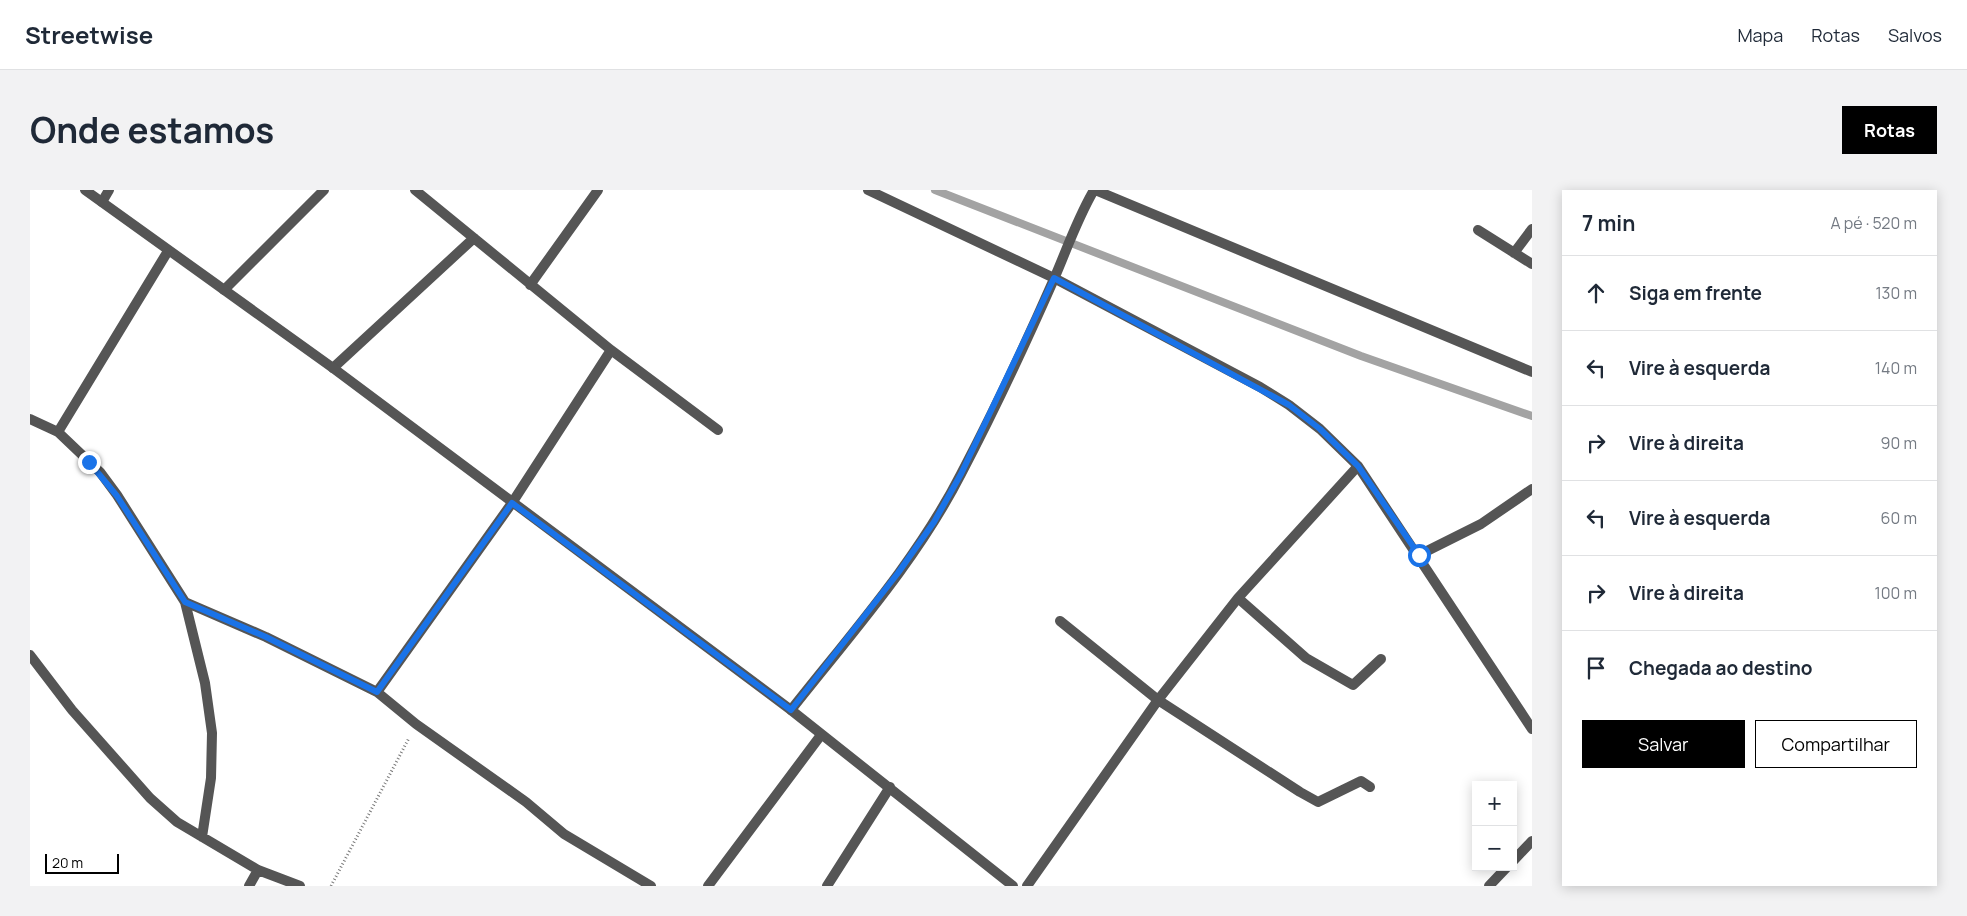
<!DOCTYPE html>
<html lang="pt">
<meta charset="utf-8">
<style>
:root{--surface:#fff;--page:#f2f2f3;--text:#1f2937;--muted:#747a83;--line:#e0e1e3;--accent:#000}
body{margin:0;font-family:Manrope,sans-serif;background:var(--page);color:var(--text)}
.controls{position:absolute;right:15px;bottom:15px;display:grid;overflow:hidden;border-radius:0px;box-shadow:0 2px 12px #0003}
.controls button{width:45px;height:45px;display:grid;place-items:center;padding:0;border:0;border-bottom:1px solid var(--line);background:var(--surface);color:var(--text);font:25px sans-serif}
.scale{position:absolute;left:15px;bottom:12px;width:74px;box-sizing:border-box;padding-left:5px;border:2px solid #000;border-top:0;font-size:14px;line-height:18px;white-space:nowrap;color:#000;-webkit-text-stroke:4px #fff;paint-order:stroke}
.stop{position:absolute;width:15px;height:15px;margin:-11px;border:4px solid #1a73e8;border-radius:50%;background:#fff}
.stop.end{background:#1a73e8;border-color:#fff;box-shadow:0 1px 5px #0008}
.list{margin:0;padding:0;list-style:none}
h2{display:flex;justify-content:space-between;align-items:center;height:65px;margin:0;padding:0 20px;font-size:21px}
h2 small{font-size:16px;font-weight:400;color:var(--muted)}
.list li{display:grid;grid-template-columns:32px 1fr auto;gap:15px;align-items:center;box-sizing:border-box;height:75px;padding:0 20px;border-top:1px solid var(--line)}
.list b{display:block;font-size:19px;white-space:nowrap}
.list em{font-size:16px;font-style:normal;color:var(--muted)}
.actions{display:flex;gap:10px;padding:15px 20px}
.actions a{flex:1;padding:11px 0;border:1px solid var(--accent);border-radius:0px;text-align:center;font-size:18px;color:var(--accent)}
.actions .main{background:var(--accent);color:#fff}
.icon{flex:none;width:28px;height:28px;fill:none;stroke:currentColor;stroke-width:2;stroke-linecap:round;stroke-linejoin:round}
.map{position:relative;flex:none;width:1502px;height:696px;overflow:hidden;border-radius:0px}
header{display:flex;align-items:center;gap:30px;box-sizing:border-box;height:70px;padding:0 25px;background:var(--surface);border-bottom:1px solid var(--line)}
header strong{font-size:24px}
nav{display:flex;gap:28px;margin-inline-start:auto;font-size:18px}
.intro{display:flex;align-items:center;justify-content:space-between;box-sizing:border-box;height:120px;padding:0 30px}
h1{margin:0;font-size:35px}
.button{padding:12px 22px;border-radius:0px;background:var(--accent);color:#fff;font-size:18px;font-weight:700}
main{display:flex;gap:30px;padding:0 30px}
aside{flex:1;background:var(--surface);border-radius:0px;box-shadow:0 2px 12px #0003}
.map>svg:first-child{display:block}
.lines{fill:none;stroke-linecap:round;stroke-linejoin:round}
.stream{stroke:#a3a3a3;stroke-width:8}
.path{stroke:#777;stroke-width:3;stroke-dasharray:1 2.5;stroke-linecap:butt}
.minor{stroke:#555;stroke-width:10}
.tertiary{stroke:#555;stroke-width:10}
.route{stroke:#1a73e8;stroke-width:6}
</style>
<header>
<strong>Streetwise</strong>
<nav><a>Mapa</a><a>Rotas</a><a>Salvos</a></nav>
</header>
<div class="intro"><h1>Onde estamos</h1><a class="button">Rotas</a></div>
<main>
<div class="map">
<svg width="1502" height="696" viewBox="0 0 1502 696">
<rect width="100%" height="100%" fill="#fff"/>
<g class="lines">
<path class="stream" d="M905 0 1331 166 1502 226"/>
<path class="path" d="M301 696 379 548"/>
<path class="minor" d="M385 0 581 160 688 240
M838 0 1024 88 1230 197 1259 215 1290 239 1328 276 1502 539
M1065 0 1502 182
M72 12 79 0
M1448 40 1502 74
M1484 63 1502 39
M500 95 568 0
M194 100 294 0
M303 178 444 48
M0 229 28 242 70 282 87 305 155 412 175 493 182 543 181 588 172 647
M28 242 138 61
M1389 365 1451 334 1502 299
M1208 408 1276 468 1323 495 1351 469
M155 412 236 447 347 502 482 313 581 160
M1030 431 1128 510 1270 602 1288 612 1331 591 1340 597
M0 465 42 520 120 608 147 632 228 680 270 696
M347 502 386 534 496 612 534 644 621 696
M761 520C821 444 887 370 931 284 964 221 995 155 1024 89 1037 59 1047 29 1064 0
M1483 671 1502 651
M219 696 228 680
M678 696 791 545
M797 696 860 597
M997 696 1128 510 1208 408 1328 276
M1459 696 1477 677"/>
<path class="tertiary" d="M55 0 303 178 761 520 983 696"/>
</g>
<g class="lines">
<path class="route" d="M59 272 87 306 155 412 236 447 347 502 482 313 761 520 868 383 904 332 931 284 1024 88 1259 215 1290 239 1328 276 1389 365"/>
</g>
</svg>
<div class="controls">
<button>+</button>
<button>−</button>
</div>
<div class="scale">20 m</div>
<div class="stop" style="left:1389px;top:365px"></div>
<div class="stop end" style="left:59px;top:272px"></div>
</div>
<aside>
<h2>7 min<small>A pé · 520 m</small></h2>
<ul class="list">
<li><svg class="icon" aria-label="ahead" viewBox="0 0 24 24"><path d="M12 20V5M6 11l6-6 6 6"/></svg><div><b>Siga em frente</b></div><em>130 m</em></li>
<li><svg class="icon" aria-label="left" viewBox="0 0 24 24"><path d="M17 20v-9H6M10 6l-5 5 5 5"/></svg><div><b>Vire à esquerda</b></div><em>140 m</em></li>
<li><svg class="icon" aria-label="right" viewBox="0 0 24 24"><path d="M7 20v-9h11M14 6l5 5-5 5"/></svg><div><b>Vire à direita</b></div><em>90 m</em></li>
<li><svg class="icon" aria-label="left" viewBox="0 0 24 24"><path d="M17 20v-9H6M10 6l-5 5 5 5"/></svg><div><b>Vire à esquerda</b></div><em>60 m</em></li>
<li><svg class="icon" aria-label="right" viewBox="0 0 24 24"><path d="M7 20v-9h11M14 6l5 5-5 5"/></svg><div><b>Vire à direita</b></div><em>100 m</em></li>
<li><svg class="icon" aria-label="arrive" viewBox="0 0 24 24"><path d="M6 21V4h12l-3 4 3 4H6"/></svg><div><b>Chegada ao destino</b></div></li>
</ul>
<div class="actions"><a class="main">Salvar</a><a>Compartilhar</a></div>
</aside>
</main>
